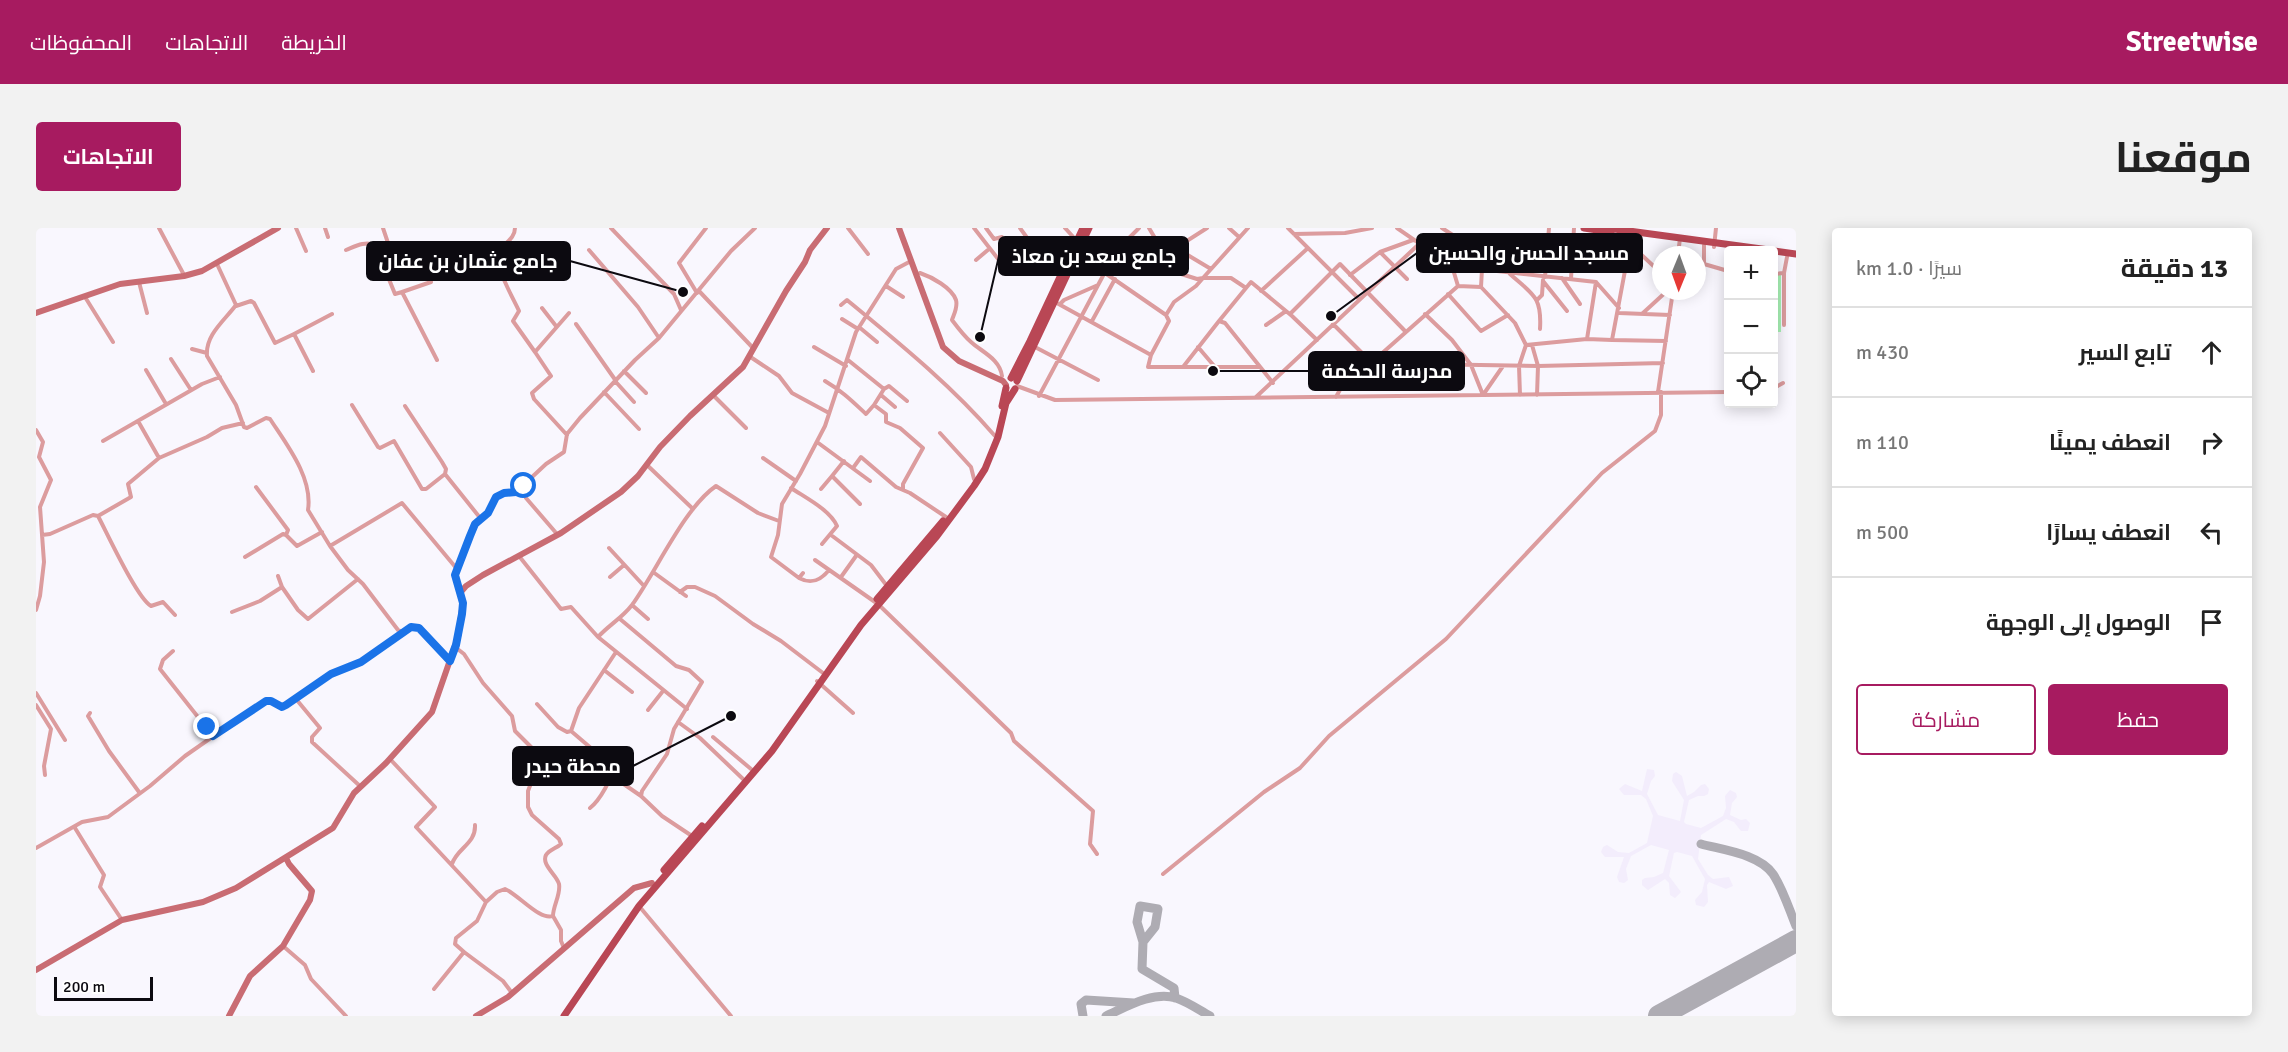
<!DOCTYPE html>
<html lang="ar">
<meta charset="utf-8">
<style>
:root{--surface:#fff;--page:#f2f2f2;--text:#222;--muted:#767676;--line:#e0e0e0;--accent:#a71b60}
body{margin:0;font-family:Signika,Cairo,sans-serif;background:var(--page);color:var(--text);direction:rtl}
.controls{position:absolute;right:18px;top:18px;display:grid;overflow:hidden;border-radius:6px;box-shadow:0 3px 15px #0003}
.controls button{width:54px;height:54px;display:grid;place-items:center;padding:0;border:0;border-bottom:2px solid var(--line);background:var(--surface);color:var(--text);font:30px sans-serif}
.compass{position:absolute;left:1616px;top:18px;width:54px;height:54px;border-radius:50%;background:var(--surface);box-shadow:0 3px 15px #0003;rotate:181deg}
.scale{position:absolute;left:18px;bottom:15px;width:99px;box-sizing:border-box;padding-left:6px;border:3px solid #0c0a10;border-top:0;font-size:16px;line-height:21px;white-space:nowrap;color:#0c0a10;-webkit-text-stroke:4px #fff;paint-order:stroke}
.stop{position:absolute;width:18px;height:18px;margin:-14px;border:4px solid #1a73e8;border-radius:50%;background:#fff}
.stop.end{background:#1a73e8;border-color:#fff;box-shadow:0 2px 6px #0008}
.list{margin:0;padding:0;list-style:none}
h2{display:flex;justify-content:space-between;align-items:center;height:78px;margin:0;padding:0 24px;font-size:26px}
h2 small{font-size:20px;font-weight:400;color:var(--muted)}
.list li{display:grid;grid-template-columns:39px 1fr auto;gap:18px;align-items:center;box-sizing:border-box;height:90px;padding:0 24px;border-top:2px solid var(--line)}
.list b{display:block;font-size:22px;white-space:nowrap}
.list em{font-size:20px;font-style:normal;color:var(--muted)}
.actions{display:flex;gap:12px;padding:18px 24px}
.actions a{flex:1;padding:14px 0;border:2px solid var(--accent);border-radius:6px;text-align:center;font-size:21px;color:var(--accent)}
.actions .main{background:var(--accent);color:#fff}
.icon{flex:none;width:33px;height:33px;fill:none;stroke:currentColor;stroke-width:2;stroke-linecap:round;stroke-linejoin:round}
.map{position:relative;flex:none;width:1760px;height:788px;overflow:hidden;direction:ltr;border-radius:6px}
header{display:flex;align-items:center;gap:36px;box-sizing:border-box;height:84px;padding:0 30px;background:var(--accent);color:#fff}
header strong{font-size:28px}
nav{display:flex;gap:33px;margin-inline-start:auto;font-size:21px}
.intro{display:flex;align-items:center;justify-content:space-between;box-sizing:border-box;height:144px;padding:0 36px}
h1{margin:0;font-size:42px}
.button{padding:15px 27px;border-radius:6px;background:var(--accent);color:#fff;font-size:21px;font-weight:700}
main{display:flex;gap:36px;padding:0 36px}
aside{flex:1;background:var(--surface);border-radius:6px;box-shadow:0 3px 15px #0003}
.map>svg:first-child{display:block}
.built{fill:#f3edfc}
.green{fill:#a9f4b7}
.lines{fill:none;stroke-linecap:round;stroke-linejoin:round}
.taxiway{stroke:#aeacb3;stroke-width:9}
.runway{stroke:#aeacb3;stroke-width:22}
.street{stroke:#dc9c9e;stroke-width:4}
.secondary{stroke:#c96c73;stroke-width:6}
.primary{stroke:#b94755;stroke-width:7}
.route{stroke:#1a73e8;stroke-width:8}
.leader{fill:none;stroke:#0c0a10;stroke-width:2}
.callout-dot{fill:#0c0a10;stroke:#fff;stroke-width:2}
.callout{fill:#0c0a10;stroke:#0c0a10;stroke-width:2}
.callout-label{font-size:20px;text-anchor:middle;font-weight:bold;fill:#fff}
</style>
<header>
<strong>Streetwise</strong>
<nav><a>الخريطة</a><a>الاتجاهات</a><a>المحفوظات</a></nav>
</header>
<div class="intro"><h1>موقعنا</h1><a class="button">الاتجاهات</a></div>
<main>
<aside>
<h2>13 دقيقة<small>سيرًا · 1.0 km</small></h2>
<ul class="list">
<li><svg class="icon" aria-label="ahead" viewBox="0 0 24 24"><path d="M12 20V5M6 11l6-6 6 6"/></svg><div><b>تابع السير</b></div><em>430 m</em></li>
<li><svg class="icon" aria-label="right" viewBox="0 0 24 24"><path d="M7 20v-9h11M14 6l5 5-5 5"/></svg><div><b>انعطف يمينًا</b></div><em>110 m</em></li>
<li><svg class="icon" aria-label="left" viewBox="0 0 24 24"><path d="M17 20v-9H6M10 6l-5 5 5 5"/></svg><div><b>انعطف يسارًا</b></div><em>500 m</em></li>
<li><svg class="icon" aria-label="arrive" viewBox="0 0 24 24"><path d="M6 21V4h12l-3 4 3 4H6"/></svg><div><b>الوصول إلى الوجهة</b></div></li>
</ul>
<div class="actions"><a class="main">حفظ</a><a>مشاركة</a></div>
</aside>
<div class="map">
<svg width="1760" height="788" viewBox="0 0 1760 788">
<rect width="100%" height="100%" fill="#f9f7fe"/>
<path class="built" d="M1611 541 1618 542 1619 548 1615 553 1611 566 1622 587 1644 593 1648 572 1636 553 1637 546 1640 544 1646 548 1651 568 1658 564 1665 557 1669 556 1673 561 1672 566 1668 568H1662L1653 572 1648 594 1650 596 1665 600 1687 588 1690 580 1689 568 1694 562 1700 565 1701 569 1696 575 1694 587 1705 592 1710 591 1714 595 1712 603H1705L1698 594 1690 591 1665 607 1662 631 1672 647 1677 651 1693 649 1697 658 1690 661 1673 654 1671 657 1672 674 1668 679 1660 677 1659 672 1666 664 1669 651 1656 628 1641 624 1638 625 1633 648 1645 664 1639 670 1634 667 1633 655 1629 651 1612 662 1606 657V652L1609 650 1618 649 1627 645 1633 622 1615 617 1595 628 1590 641 1592 652 1588 655 1583 654 1581 649 1588 629H1569L1565 624 1567 619 1571 617 1582 624 1593 625 1611 615 1617 588 1610 571 1605 567H1588L1583 561 1589 556 1606 563Z"/>
<path class="green" d="M1738 47H1745V104H1738Z"/>
<g class="lines">
<path class="taxiway" d="M1665 616C1687 622 1723 626 1737 646 1747 661 1753 681 1760 698
M1104 678 1122 681 1119 699 1107 714 1101 694Z
M1107 714 1106 741 1138 760 1139 770
M1047 788 1045 776 1050 772 1098 775
M1070 788C1090 779 1117 763 1140 770 1152 774 1163 782 1174 788"/>
<path class="runway" d="M1623 788 1760 713"/>
<path class="street" d="M123 0 148 47
M260 0 270 23
M289 0 292 9
M479 0C479 10 469 15 464 22 455 34 478 71 483 83L477 93 499 124
M575 0 638 66 645 82
M812 0 832 26
M938 0 966 36
M950 0 958 11 966 9 979 23
M984 0 1000 22 1026 41
M1029 0 1040 12
M1113 0 1139 44 1161 51 1167 50 1212 0
M1193 0 1203 9
M1252 0 1323 71
M1361 0 1416 38 1422 58
M1406 0 1426 13 1511 22
M1258 6 1309 5 1336 0
M1594 6 1596 18 1625 45
M1668 17V36L1692 43
M1145 18 1150 26 1175 41
M340 19 352 15 347 0
M1678 19 1680 0
M310 22C320 18 329 13 339 17L359 66 366 64 401 132
M553 22 602 79 623 110
M1344 24 1371 51
M1129 27 1171 0
M1642 27 1644 10
M940 32 953 21
M181 36 200 77C189 92 169 107 171 128L200 177 208 199 211 200 230 190 234 191C251 217 277 250 272 282L294 318 312 342 327 356 362 402 367 404
M1416 38 1560 54 1583 80
M884 45C896 49 916 60 920 72 922 79 918 86 916 92 922 100 928 108 935 114 946 124 964 131 966 148
M1069 45 1130 87
M1748 45 1751 29
M1474 46C1497 67 1506 68 1504 101
M1738 46 1748 45V97
M1314 47 1344 24 1377 12
M1509 49 1513 0
M1526 50 1544 76
M1535 51 1538 0
M1507 53 1531 83
M103 54 111 85
M850 58 867 69
M1445 59 1479 95 1490 117 1483 138 1484 167
M663 63 717 120
M1225 63 1272 20
M366 64 395 54
M661 65 643 35 670 0
M1412 66 1445 103 1472 87
M49 69 77 114
M1502 71 1506 67 1507 52
M1019 74 1115 127
M1024 76 1028 72 1062 57
M805 77 811 72C863 115 915 157 959 208
M200 78 215 73 218 75 239 115 258 106 277 143
M506 80 520 98
M1583 85 1634 87
M1607 85 1631 63
M1254 86 1304 36 1369 103
M1389 86 1416 112 1435 137 1447 167
M806 91 822 101
M1056 93 1079 51
M1183 93 1210 60
M540 96 580 153
M1297 96 1334 133
M1230 97 1250 83
M823 99 841 114
M258 106 296 86
M1551 111 1560 54
M1576 112 1630 113
M1490 117 1551 111 1576 112 1594 16
M1496 117 1502 138 1501 167
M997 118 1062 152
M778 119 810 138
M1162 119 1179 139
M156 121 171 125
M713 128 743 148 756 165 793 185
M135 131 155 162
M812 132 848 161 838 177 850 186V194L864 200 887 220 867 256V261
M1383 136 1502 138 1627 135
M1147 139H1224
M110 142 130 176
M588 143 610 165
M579 153 598 174
M789 153C806 163 816 173 830 186L838 177
M1237 155 1189 95 1183 93 1147 139H1112L1115 127 1133 93 1130 87 1138 74 1160 58 1167 50H1195L1210 60 1215 54 1256 88 1281 112
M981 158 1019 172 1692 164
M1738 160 1747 155
M848 161 853 158 871 173
M568 164 603 201
M1622 164 1637 63
M677 167 710 200
M845 167 859 179
M1447 167 1467 138
M1003 168 1069 44 1085 18 1103 0
M1220 169 1383 16
M1300 169 1306 158 1326 143 1422 58 1445 59 1446 41
M316 177 342 219 344 220 358 213 386 261H390L409 246 445 291
M369 178 406 234 410 241 409 246
M102 193 123 230
M0 202 7 214 3 229 15 252 4 279 8 334 4 368 0 382
M904 205 935 239 938 251
M531 207 498 171 496 165 515 148 499 124 533 85
M67 213 166 156 184 149
M781 214 834 253
M727 230 760 253
M808 233 796 248 824 276
M611 237 657 281
M817 240 825 229 860 259 874 265 910 289
M220 259 252 302 250 307
M755 260C770 270 794 282 801 298L786 316
M785 261 796 248
M490 270 521 306
M62 288 95 269 92 256 123 230 171 209 186 200 207 195
M6 307 14 306 57 287 62 288C72 307 101 370 115 378L127 374 139 387
M795 307 835 337 851 358
M294 318 366 275 421 341
M573 320 608 358
M483 328 525 381 535 379 562 409C573 397 586 390 596 377 620 344 648 280 680 258L722 285 743 293
M209 329 247 306 250 307 261 318 286 304
M779 332 839 374
M617 344 650 368
M767 345 763 350 735 329 742 307 746 276 764 246 789 198 820 104 860 41 875 33
M242 348 246 359
M574 349 588 337
M805 349 820 328
M763 350C776 357 785 352 793 342
M644 364 651 359H659L679 368 717 396 745 413 787 445
M424 365 419 347 439 296 452 285 460 269 468 265 480 264 510 236 528 224 531 206 544 190 599 132 623 110 695 23 719 0
M842 376 975 505 978 513 1057 583 1054 616 1061 626
M596 377 612 391
M196 384 224 373 246 359 262 382 272 391 322 351
M584 391 640 438 653 442 666 454 638 501 631 526 606 563 605 568
M562 409 651 481
M419 419 428 426 447 455 476 488 479 503 502 526 504 532 492 563V579L496 587 523 611 525 616C521 620 513 622 510 627 505 637 521 647 523 656 525 666 517 678 517 688
M137 423 127 432 124 441 177 508
M568 442 596 464
M781 453 817 485
M0 465 29 512
M260 471 284 500 276 509V514L325 559
M501 476 522 499 531 504 535 503 576 538C578 549 563 573 554 580
M0 477 15 501 8 538 9 547
M612 482 627 463
M54 485 52 488 73 523 103 564
M642 494 664 510 707 551
M535 503 543 480 580 424
M677 509 715 541
M354 531 399 579 380 599 450 674 441 693 420 710 419 716 428 724 398 761
M576 548 605 568 626 588 656 608
M39 600 68 647 64 659 86 692
M0 620 46 594 72 589 114 558 149 528 222 477 232 473 246 479 250 477 295 445 330 431 373 400H383L414 433
M416 636C421 620 440 616 439 597
M1127 646 1228 564 1264 540 1293 508 1410 411 1566 245 1619 203 1625 187V164
M450 674 461 664 469 661C483 667 504 693 517 688L525 702V713L528 720
M603 678 695 788
M247 718 269 737 275 751 310 788
M428 724 467 753 476 765"/>
<path class="secondary" d="M863 0 907 119 923 133 967 153 970 157
M0 85 84 56 148 48 166 43 242 0
M0 742 86 692 167 674 200 660 297 600 318 565 350 535 396 484 422 409 427 375 424 365 430 358 447 347 525 305 585 264 602 248 624 219 654 188 707 139 750 63 769 34 774 22 791 0
M193 788 214 748 247 718 274 672 276 663 253 636 250 630
M440 788 472 769 598 660 616 655"/>
<path class="primary" d="M1548 0 1575 4
M1571 0 1733 22
M1738 23 1760 26
M975 150 994 113 1047 0
M981 153 1053 0
M966 178 970 160
M841 371 907 293
M628 642 666 598
M528 788 603 678 736 523 825 397 901 308 938 258 949 241 962 209 970 175 979 161"/>
</g>
<g class="lines">
<path class="route" d="M171 499 177 508 230 473H235L246 479 250 477 295 446 325 434 375 399 383 400 414 433 420 417 426 386 427 375 419 347 434 308 439 296 452 285 460 269 468 265 480 264 488 258"/>
</g>
<path class="leader" d="M1295 88L1381 25M944 109L963 28M647 64L534 33M1177 143L1273 143M695 488L597 538"/>
<g class="callout-dot">
<circle cx="1295" cy="88" r="6"/>
<circle cx="944" cy="109" r="6"/>
<circle cx="647" cy="64" r="6"/>
<circle cx="1177" cy="143" r="6"/>
<circle cx="695" cy="488" r="6"/>
</g>
<g class="callout">
<rect x="1381" y="6" width="225" height="38" rx="6"/>
<rect x="963" y="9" width="189" height="38" rx="6"/>
<rect x="331" y="14" width="203" height="38" rx="6"/>
<rect x="1273" y="124" width="155" height="38" rx="6"/>
<rect x="477" y="519" width="120" height="38" rx="6"/>
</g>
<g class="callout-label">
<text x="1493" y="32">مسجد الحسن والحسين</text>
<text x="1058" y="35">جامع سعد بن معاذ</text>
<text x="432" y="40">جامع عثمان بن عفان</text>
<text x="1351" y="150">مدرسة الحكمة</text>
<text x="537" y="545">محطة حيدر</text>
</g>
</svg>
<div class="controls">
<button>+</button>
<button>−</button>
<button><svg class="icon" aria-label="locate" viewBox="0 0 24 24"><circle cx="12" cy="12" r="6"/><path d="M12 2v4M12 18v4M2 12h4M18 12h4"/></svg></button>
</div>
<svg class="compass" viewBox="-18 -18 36 36"><path d="M0-13l5 13h-10z" fill="#e53935"/><path d="M0 13l5-13h-10z" fill="#767676"/></svg>
<div class="scale">200 m</div>
<div class="stop" style="left:488px;top:258px"></div>
<div class="stop end" style="left:171px;top:499px"></div>
</div>
</main>
